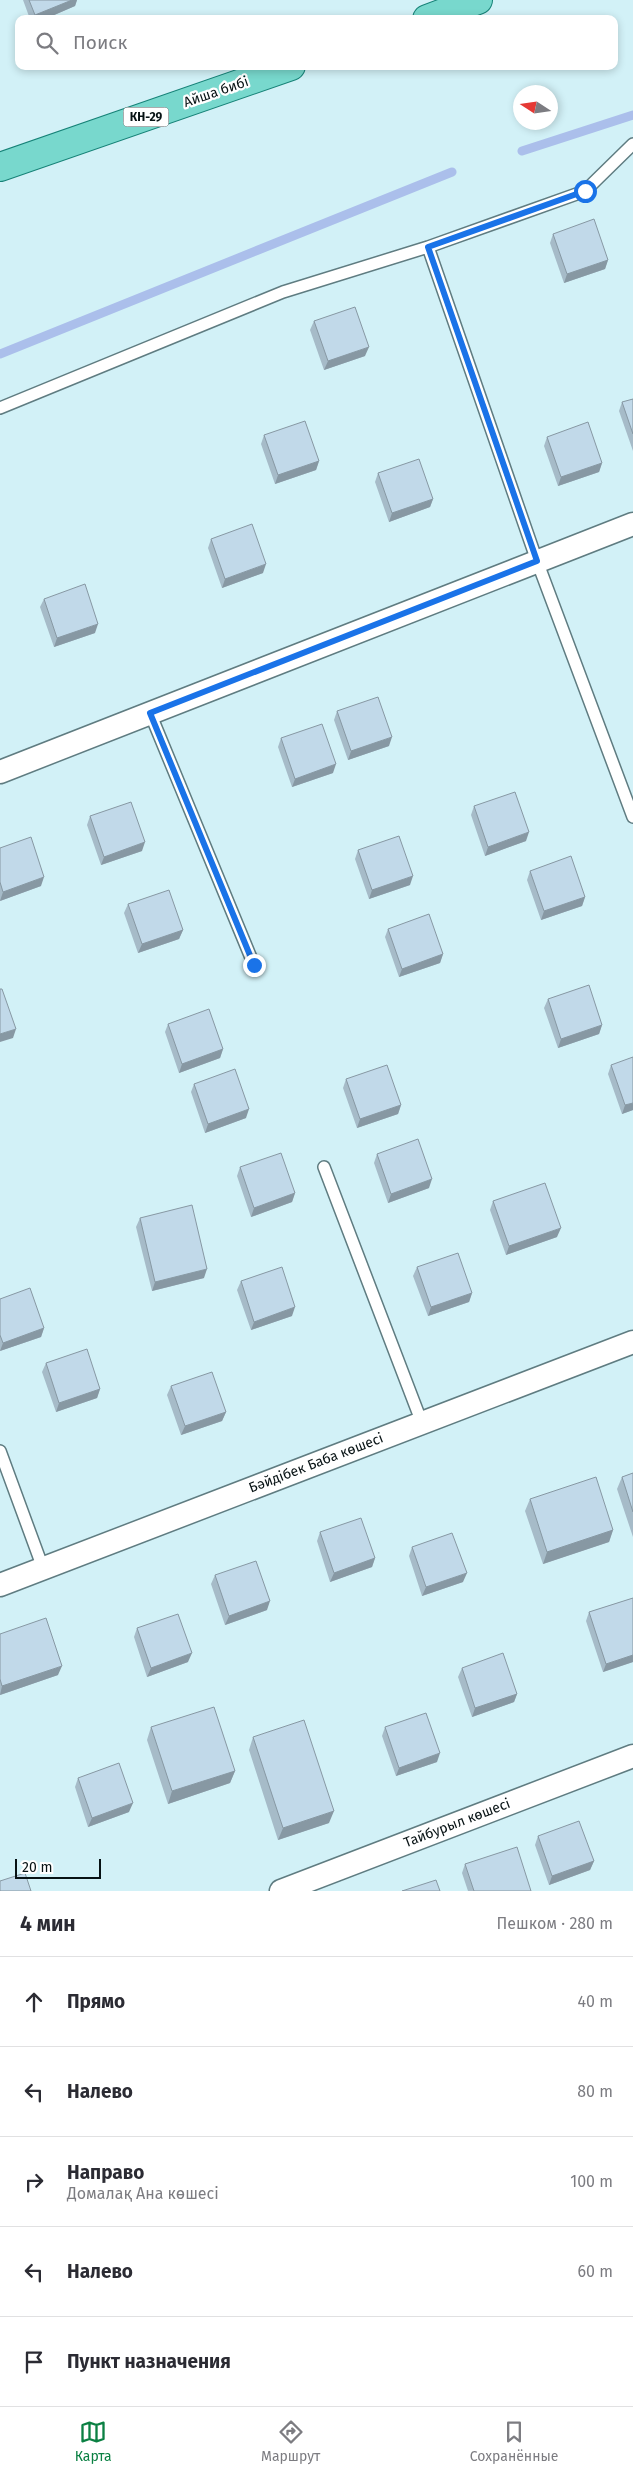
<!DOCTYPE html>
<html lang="ru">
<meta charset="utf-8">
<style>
:root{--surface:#fff;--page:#f2f2f3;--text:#2b2b33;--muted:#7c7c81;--line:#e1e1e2;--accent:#0b8043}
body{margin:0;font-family:"Fira Sans",sans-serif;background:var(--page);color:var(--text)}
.compass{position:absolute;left:513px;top:85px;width:45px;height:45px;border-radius:50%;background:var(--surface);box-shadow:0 2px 8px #0003;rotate:282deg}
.scale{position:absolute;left:15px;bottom:12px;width:86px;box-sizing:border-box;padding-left:5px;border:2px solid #071214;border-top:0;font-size:14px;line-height:18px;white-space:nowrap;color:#071214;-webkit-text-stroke:4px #fff;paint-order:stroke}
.stop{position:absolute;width:15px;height:15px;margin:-11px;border:4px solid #1a73e8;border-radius:50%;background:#fff}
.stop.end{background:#1a73e8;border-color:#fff;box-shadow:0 1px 5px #0008}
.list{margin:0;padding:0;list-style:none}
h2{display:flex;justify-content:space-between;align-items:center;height:65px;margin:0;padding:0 20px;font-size:21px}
h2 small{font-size:16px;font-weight:400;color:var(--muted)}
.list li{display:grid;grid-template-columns:32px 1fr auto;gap:15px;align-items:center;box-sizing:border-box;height:90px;padding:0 20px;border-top:1px solid var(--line)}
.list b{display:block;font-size:19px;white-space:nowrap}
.list p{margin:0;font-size:16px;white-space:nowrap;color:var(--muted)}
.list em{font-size:16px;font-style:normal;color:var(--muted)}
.icon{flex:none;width:28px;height:28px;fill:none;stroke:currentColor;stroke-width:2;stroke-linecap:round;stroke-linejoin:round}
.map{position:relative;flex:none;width:633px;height:1891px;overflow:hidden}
.search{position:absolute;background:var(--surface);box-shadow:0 2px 8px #0003;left:15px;right:15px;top:15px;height:55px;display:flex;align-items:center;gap:12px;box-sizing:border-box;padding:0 18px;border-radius:10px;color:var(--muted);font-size:19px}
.sheet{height:515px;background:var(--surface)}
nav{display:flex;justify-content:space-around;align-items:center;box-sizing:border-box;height:70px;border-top:1px solid var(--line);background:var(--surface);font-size:14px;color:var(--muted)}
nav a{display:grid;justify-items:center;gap:2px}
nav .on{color:var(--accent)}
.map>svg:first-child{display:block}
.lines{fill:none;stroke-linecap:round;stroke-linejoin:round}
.stream{stroke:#abbfeb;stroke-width:9}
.lane-casing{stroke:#5f7c81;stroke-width:14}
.street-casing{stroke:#5f7c81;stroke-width:25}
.primary-casing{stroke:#168277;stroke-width:30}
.lane{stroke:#fff;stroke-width:11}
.street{stroke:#fff;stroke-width:22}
.primary{stroke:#78d8cd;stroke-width:28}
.wall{fill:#a6bbc8}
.shaded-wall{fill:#8798a3}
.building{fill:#c1d9e9;stroke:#8798a3}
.route{stroke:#1a73e8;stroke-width:6}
.labels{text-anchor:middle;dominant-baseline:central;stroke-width:4.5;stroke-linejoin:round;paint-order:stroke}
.shield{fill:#fff;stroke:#51595a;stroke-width:1}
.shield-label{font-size:12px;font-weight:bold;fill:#071214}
.street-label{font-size:14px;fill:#071214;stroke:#fff}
</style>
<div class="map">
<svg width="633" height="1891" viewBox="0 0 633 1891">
<rect width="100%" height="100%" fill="#d2f1f7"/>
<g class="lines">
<path class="stream" d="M522 151 633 115
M0 354 452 172"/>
<g class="lane-casing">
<path id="lane" d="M428 247 537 561 633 817
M0 408 283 292 428 247 585 191 633 144
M150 713 254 965
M324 1167 422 1423
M0 1451 43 1568"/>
</g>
<g class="street-casing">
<path id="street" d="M0 772 633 524
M0 1585 633 1342
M281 1891 633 1756"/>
</g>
<g class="primary-casing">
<path id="primary" d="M427 19 478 0
M0 167 291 66"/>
</g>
<use href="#lane" class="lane"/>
<use href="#street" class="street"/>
<use href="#primary" class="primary"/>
</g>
<path class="wall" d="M23 0H77L75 6 45 19H30Z
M553 234 608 260 605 269 564 283 550 243Z
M314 321 365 356 324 370 310 330Z
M633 399V451L619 411 622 402Z
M264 435 319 461 316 470 275 484 261 444Z
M547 437 602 463 599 472 558 486 544 446Z
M378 473 433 499 430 507 389 522 375 482Z
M211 539 263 573 222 588 208 548Z
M44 599 95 633 54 647 40 607Z
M337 711 389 746 348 760 334 720Z
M281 738 333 773 292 787 278 747Z
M474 806 526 841 485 856 471 815Z
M90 816 142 851 101 865 87 825Z
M0 848 41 886 0 901Z
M358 850 410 885 369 899 355 859Z
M530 871 585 897 582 906 541 920 527 880Z
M128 904 183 930 179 939 138 953 124 913Z
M388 929 443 954 440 963 399 977 385 937Z
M548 999 602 1025 599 1034 558 1048 544 1008Z
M168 1024 223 1049 220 1058 179 1073 165 1032Z
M611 1065 633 1110 622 1114 608 1074Z
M346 1079 401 1105 398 1114 357 1128 343 1088Z
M194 1084 246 1118 205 1133 191 1092Z
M377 1154 429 1188 388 1203 374 1163Z
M240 1167 295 1193 292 1202 251 1217 237 1176Z
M493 1201 557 1237 506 1255 490 1210Z
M140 1218 204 1278 152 1291 136 1227Z
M417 1267 472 1293 469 1302 428 1316 413 1276Z
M241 1281 292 1316 251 1330 237 1290Z
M0 1299 44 1328 41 1337 0 1351Z
M46 1363 100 1389 97 1398 56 1412 42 1372Z
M171 1386 226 1412 222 1421 181 1435 167 1395Z
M633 1473V1537L617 1489 622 1477Z
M530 1499 613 1530 609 1542 543 1564 525 1511Z
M320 1532 375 1558 372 1567 330 1582 317 1541Z
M412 1547 463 1582 422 1596 409 1556Z
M215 1575 267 1610 225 1625 211 1584Z
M633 1598V1662L603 1672 586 1621 589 1612Z
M137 1628 188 1662 147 1677 134 1637Z
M0 1634 58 1675 0 1695Z
M462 1668 517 1694 514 1702 472 1717 458 1677Z
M151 1727 235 1771 230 1783 168 1804 147 1740Z
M385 1727 437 1762 396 1776 382 1736Z
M253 1737 329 1823 278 1840 249 1750Z
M78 1778 129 1812 88 1827 75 1787Z
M538 1836 594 1861 590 1870 549 1885 535 1845Z
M465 1864 531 1891H468L462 1873Z"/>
<path class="shaded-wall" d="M72 0H77L75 6 45 19H34L35 15Z
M608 260 605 269 564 283 567 274Z
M369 347 365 356 324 370 328 361Z
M319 461 316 470 275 484 278 475Z
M602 463 599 472 558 486 561 477Z
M433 499 430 507 389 522 392 513Z
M266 564 263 573 222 588 225 579Z
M98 624 95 633 54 647 57 638Z
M392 737 389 746 348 760 351 751Z
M336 764 333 773 292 787 295 779Z
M529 832 526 841 485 856 488 847Z
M145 842 142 851 101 865 104 857Z
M413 876 410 885 369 899 372 890Z
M44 877 41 886 0 901 3 892Z
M585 897 582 906 541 920 544 911Z
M183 930 179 939 138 953 142 944Z
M443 954 440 963 399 977 402 969Z
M602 1025 599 1034 558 1048 561 1039Z
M16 1029 13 1038 0 1042V1034Z
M223 1049 220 1058 179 1073 182 1064Z
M633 1103V1110L622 1114 625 1105Z
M401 1105 398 1114 357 1128 360 1119Z
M249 1109 246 1118 205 1133 208 1124Z
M432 1179 429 1188 388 1203 391 1194Z
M295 1193 292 1202 251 1217 254 1208Z
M561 1228 557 1237 506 1255 509 1246Z
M207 1269 204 1278 152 1291 155 1282Z
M472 1293 469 1302 428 1316 431 1307Z
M295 1307 292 1316 251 1330 254 1322Z
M44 1328 41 1337 0 1351 3 1343Z
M100 1389 97 1398 56 1412 59 1403Z
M226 1412 222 1421 181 1435 185 1426Z
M613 1530 609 1542 543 1564 547 1552Z
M375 1558 372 1567 330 1582 334 1573Z
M467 1573 463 1582 422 1596 426 1587Z
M270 1601 267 1610 225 1625 229 1616Z
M192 1653 188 1662 147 1677 151 1668Z
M633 1655V1662L603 1672 606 1664Z
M62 1666 58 1675 0 1695 2 1686Z
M517 1694 514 1702 472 1717 475 1708Z
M440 1753 437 1762 396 1776 399 1768Z
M235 1771 230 1783 168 1804 172 1791Z
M133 1803 129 1812 88 1827 92 1818Z
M334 1811 329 1823 278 1840 283 1828Z
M594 1861 590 1870 549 1885 552 1876Z"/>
<path class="building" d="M29 0H72L35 15Z
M594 219 608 260 567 274 553 234Z
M355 307 369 347 328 361 314 321Z
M633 399V434L622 402Z
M305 421 319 461 278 475 264 435Z
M588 422 602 463 561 477 547 437Z
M419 459 433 499 392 513 378 473Z
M252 524 266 564 225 579 211 539Z
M85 584 98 624 57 638 44 599Z
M378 697 392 737 351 751 337 711Z
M322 724 336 764 295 779 281 738Z
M515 792 529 832 488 847 474 806Z
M131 802 145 842 104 857 90 816Z
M399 836 413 876 372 890 358 850Z
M31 837 44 877 3 892 0 882V848Z
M571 856 585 897 544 911 530 871Z
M169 890 183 930 142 944 128 904Z
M429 914 443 954 402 969 388 929Z
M589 985 602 1025 561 1039 548 999Z
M0 989H2L16 1029 0 1034Z
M209 1009 223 1049 182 1064 168 1024Z
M633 1057V1103L625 1105 611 1065Z
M387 1065 401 1105 360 1119 346 1079Z
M235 1069 249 1109 208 1124 194 1084Z
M418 1139 432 1179 391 1194 377 1154Z
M281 1153 295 1193 254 1208 240 1167Z
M545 1183 561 1228 509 1246 493 1201Z
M192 1205 207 1269 155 1282 140 1218Z
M458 1253 472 1293 431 1307 417 1267Z
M282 1267 295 1307 254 1322 241 1281Z
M30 1288 44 1328 3 1343 0 1335V1299Z
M87 1349 100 1389 59 1403 46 1363Z
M212 1372 226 1412 185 1426 171 1386Z
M633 1473V1512L622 1477Z
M596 1477 613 1530 547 1552 530 1499Z
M361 1518 375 1558 334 1573 320 1532Z
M452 1533 467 1573 426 1587 412 1547Z
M256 1561 270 1601 229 1616 215 1575Z
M633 1598V1655L606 1664 589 1612Z
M178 1614 192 1653 151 1668 137 1628Z
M46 1618 62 1666 2 1686 0 1679V1634Z
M503 1653 517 1694 475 1708 462 1668Z
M214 1707 235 1771 172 1791 151 1727Z
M426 1713 440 1753 399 1768 385 1727Z
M304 1720 334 1811 283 1828 253 1737Z
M119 1763 133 1803 92 1818 78 1778Z
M579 1821 594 1861 552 1876 538 1836Z
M517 1847 531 1891H474L465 1864Z
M25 1873 31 1891H0V1881Z
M436 1880 440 1891H402Z"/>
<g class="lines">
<path class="route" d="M254 965 150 713 537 561 428 247 585 191"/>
</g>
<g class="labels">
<rect class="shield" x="123.5" y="107.5" width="45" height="19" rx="4"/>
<g class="shield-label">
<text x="146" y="117">КН-29</text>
</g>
<g class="street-label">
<text transform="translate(216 92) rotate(-19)">Айша бибі</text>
<text transform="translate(316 1463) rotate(-21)">Бәйдібек Баба көшесі</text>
<text transform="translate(457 1823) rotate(-21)">Тайбурыл көшесі</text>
</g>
</g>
</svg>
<svg class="compass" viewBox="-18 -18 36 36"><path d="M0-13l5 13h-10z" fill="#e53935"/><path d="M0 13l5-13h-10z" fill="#7c7c81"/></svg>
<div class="scale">20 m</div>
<div class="stop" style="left:585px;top:191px"></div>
<div class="stop end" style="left:254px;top:965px"></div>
<div class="search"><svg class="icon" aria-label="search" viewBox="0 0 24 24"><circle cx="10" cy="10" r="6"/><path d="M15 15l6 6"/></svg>Поиск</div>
</div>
<section class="sheet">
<h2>4 мин<small>Пешком · 280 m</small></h2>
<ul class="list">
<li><svg class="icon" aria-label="ahead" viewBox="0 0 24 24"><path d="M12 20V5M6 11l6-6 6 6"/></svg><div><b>Прямо</b></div><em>40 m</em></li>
<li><svg class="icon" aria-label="left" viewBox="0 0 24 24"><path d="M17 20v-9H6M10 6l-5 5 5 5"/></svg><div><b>Налево</b></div><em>80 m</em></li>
<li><svg class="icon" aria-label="right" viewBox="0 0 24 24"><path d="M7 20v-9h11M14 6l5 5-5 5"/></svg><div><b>Направо</b><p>Домалақ Ана көшесі</p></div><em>100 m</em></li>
<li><svg class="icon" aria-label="left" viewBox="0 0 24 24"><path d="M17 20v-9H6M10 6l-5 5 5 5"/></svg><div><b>Налево</b></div><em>60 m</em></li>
<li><svg class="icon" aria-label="arrive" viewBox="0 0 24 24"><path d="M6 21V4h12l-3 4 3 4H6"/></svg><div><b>Пункт назначения</b></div></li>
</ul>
</section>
<nav>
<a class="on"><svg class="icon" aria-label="map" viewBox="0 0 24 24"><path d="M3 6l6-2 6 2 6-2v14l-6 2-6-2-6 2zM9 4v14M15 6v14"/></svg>Карта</a>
<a><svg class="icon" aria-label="directions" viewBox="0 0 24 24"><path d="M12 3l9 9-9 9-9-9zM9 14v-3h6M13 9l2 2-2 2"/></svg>Маршрут</a>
<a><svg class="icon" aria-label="saved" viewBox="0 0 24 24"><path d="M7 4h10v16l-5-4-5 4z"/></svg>Сохранённые</a>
</nav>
